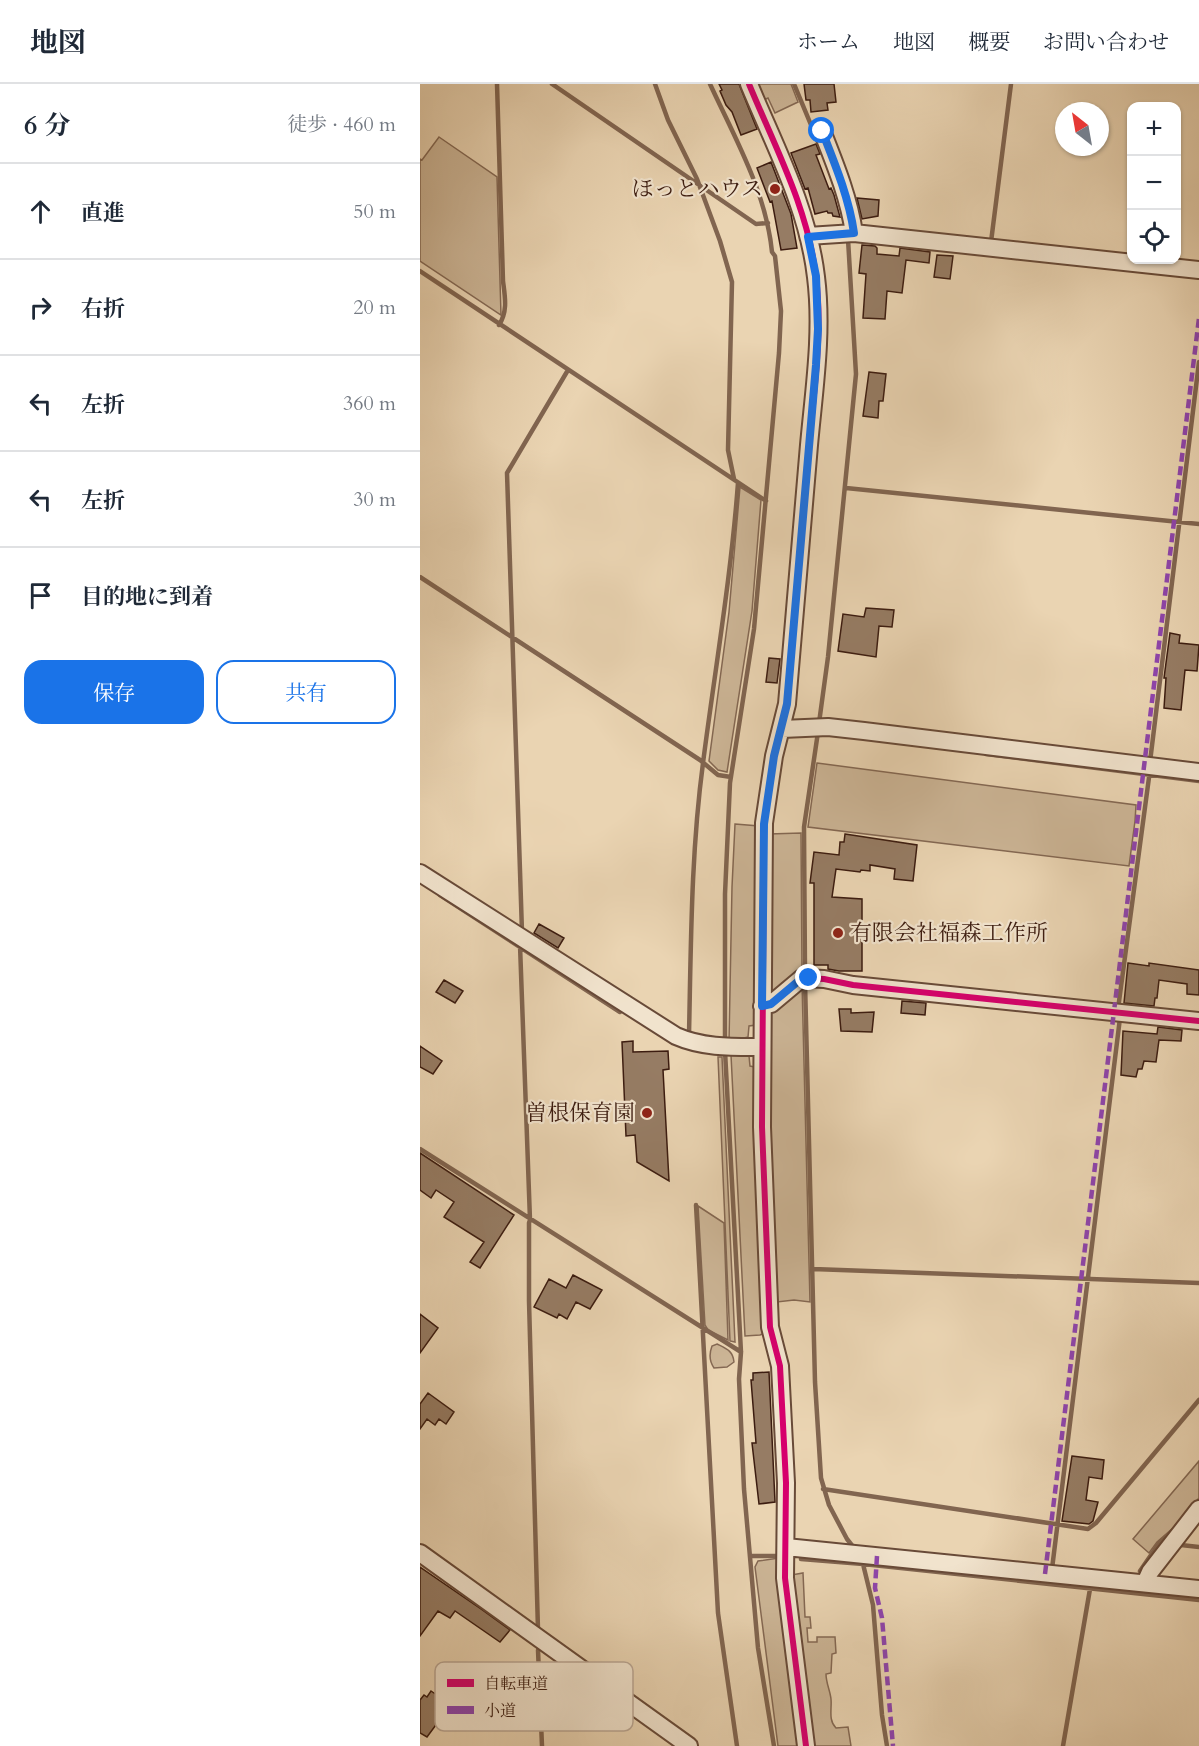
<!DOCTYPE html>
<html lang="ja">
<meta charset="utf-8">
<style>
:root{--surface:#fff;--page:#f2f2f3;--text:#1f2937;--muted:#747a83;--line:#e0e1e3;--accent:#1a73e8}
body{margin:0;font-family:Cardo,"Noto Serif JP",serif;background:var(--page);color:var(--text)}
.controls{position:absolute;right:18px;top:18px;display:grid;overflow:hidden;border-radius:12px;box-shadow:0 2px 4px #0004}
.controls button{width:54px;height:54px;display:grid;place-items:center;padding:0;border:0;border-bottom:2px solid var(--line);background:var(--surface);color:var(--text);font:30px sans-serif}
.compass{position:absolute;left:635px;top:18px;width:54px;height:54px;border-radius:50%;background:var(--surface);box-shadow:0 2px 4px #0004;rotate:329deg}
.stop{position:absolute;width:18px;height:18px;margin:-14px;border:4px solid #1a73e8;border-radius:50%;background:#fff}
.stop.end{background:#1a73e8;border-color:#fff;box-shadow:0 2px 6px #0008}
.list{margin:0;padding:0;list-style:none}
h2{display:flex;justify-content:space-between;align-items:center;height:78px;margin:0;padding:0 24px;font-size:26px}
h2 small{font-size:20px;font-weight:400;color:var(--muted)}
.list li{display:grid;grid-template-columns:39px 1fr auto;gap:18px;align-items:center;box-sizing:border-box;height:96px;padding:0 24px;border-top:2px solid var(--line)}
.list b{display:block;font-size:22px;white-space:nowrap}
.list em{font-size:20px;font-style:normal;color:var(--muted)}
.actions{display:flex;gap:12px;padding:18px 24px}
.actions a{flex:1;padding:14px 0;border:2px solid var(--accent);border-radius:18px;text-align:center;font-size:21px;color:var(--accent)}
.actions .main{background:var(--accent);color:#fff}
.icon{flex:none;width:33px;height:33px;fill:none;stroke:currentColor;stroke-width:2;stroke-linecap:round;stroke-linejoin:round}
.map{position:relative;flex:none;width:779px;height:1662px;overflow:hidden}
header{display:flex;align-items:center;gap:36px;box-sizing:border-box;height:84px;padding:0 30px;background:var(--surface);border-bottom:2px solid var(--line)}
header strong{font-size:28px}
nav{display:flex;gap:33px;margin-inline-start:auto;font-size:21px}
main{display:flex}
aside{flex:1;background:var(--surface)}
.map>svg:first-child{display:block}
.green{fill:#ccb596;stroke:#846853;stroke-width:1.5}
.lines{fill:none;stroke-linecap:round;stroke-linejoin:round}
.stream{stroke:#816550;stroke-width:4.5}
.building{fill:#967c64;stroke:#3c1c10;stroke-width:1.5}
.street-casing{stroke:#684a38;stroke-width:20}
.street{stroke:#f1e3cd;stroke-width:16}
.quiet{stroke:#8e44ad;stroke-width:4.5;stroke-dasharray:9 4.5;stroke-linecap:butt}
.cycleway-casing{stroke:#f1e3cd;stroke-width:10}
.cycleway{stroke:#d6006c;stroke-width:6}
.route{stroke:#1a73e8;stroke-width:8}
.poi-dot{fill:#8f2418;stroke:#f1e3cd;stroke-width:2}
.labels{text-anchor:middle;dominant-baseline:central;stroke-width:4.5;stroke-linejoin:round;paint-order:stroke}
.poi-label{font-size:22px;fill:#3c1c10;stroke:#f1e3cd;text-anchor:end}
.key{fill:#f1e3cd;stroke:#bba794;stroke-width:1.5}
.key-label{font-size:16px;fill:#3c1c10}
</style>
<header>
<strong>地図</strong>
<nav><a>ホーム</a><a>地図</a><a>概要</a><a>お問い合わせ</a></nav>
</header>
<main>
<aside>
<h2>6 分<small>徒歩 · 460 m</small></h2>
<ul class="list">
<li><svg class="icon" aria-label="ahead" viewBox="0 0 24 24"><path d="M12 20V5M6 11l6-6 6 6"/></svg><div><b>直進</b></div><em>50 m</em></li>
<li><svg class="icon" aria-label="right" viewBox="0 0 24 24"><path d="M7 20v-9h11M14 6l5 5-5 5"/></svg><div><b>右折</b></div><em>20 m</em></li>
<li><svg class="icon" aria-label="left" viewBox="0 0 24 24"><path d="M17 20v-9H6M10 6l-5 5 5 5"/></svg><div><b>左折</b></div><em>360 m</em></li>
<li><svg class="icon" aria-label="left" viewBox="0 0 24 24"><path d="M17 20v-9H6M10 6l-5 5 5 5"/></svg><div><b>左折</b></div><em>30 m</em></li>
<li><svg class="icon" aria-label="arrive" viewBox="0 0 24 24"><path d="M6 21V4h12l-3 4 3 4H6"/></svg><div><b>目的地に到着</b></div></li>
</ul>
<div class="actions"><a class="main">保存</a><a>共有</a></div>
</aside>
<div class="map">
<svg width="779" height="1662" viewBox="0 0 779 1662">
<rect width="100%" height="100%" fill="#ead4b2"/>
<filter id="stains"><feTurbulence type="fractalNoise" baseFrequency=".00333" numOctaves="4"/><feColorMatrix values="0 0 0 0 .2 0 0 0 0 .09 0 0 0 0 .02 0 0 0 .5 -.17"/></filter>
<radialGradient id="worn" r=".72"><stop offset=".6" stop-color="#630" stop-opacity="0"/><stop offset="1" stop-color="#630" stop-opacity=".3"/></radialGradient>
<path class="green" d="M335 0H371L378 18 355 29 348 14 341 17Z
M19 53 77 93 81 231 0 177V75L2 76Z
M320 403 341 416 332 527 307 688 298 686 289 677 309 528Z
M397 679 716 721 715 737 709 782 388 743Z
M315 740 339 742 336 941 329 942 328 953 309 958 312 803Z
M381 749 382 889 351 913 349 750Z
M382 899 390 1218 374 1216 357 1218 346 934 353 923Z
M311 971 329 972 330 982 335 983 345 1249 340 1251 325 1252Z
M298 973H302L315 1258 310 1257Z
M278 1122 304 1139 308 1256 288 1246 285 1241Z
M297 1260C307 1265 313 1267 314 1278L307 1283 294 1284C289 1277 289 1270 292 1262Z
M779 1377V1414L753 1444 737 1458 729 1469 713 1455Z
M359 1474 381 1662H358L335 1483 338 1477Z
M383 1489 385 1533H390L391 1544H387L388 1558H397V1553H415L416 1569 412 1570 411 1589 406 1590C406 1599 410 1606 411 1615 412 1625 408 1636 416 1644L428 1643 431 1662H393L371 1491Z"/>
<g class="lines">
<path class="stream" d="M77 0 83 197C85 213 88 227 79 241
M132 0 336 140 348 139
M235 0 248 36 277 95 300 157 312 198 308 366 314 395
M290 0C315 54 346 108 352 168L355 172 361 227 359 269 334 545 310 699 305 810V959
M374 0 396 53
M571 158 591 0
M0 187 346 417
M426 404 779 440
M0 493 280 676 298 691 311 693
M399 639 408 573 436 290 428 155
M566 670 779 697
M730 678 779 278
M20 811 200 928
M102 848 87 389 148 286
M100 861 110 1136 109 1139V1217L118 1546
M385 890 384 743 398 648
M385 898 395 1298 401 1394 409 1421 427 1455 434 1464
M698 925 730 686
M269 951C271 860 271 769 283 679 295 586 311 493 318 399
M305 967 321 1268 319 1295 324 1405 338 1564 354 1662
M0 1065 321 1268
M276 1121 298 1529 317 1662
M393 1185 779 1199
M403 1405 668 1445 676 1439 779 1316
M757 1459 761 1461 779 1463
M331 1472H356
M381 1475 443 1480 453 1521 462 1631 467 1662
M443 1480 779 1516
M632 1485 700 934
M720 1487 740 1458 752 1449
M118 1566 122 1662
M643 1662 670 1505"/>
</g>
<path class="building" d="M299 0H319L337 45 321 51 312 28 306 21 300 7 302 6Z
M384 0H414L416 18 407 19 408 26 391 28 390 16H386Z
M396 60 400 70 396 71 409 105 411 104 414 111 420 133 413 132 412 129H408L407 127 395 130 388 104 385 105 371 69Z
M351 78 371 130 377 164 361 166 352 117 350 118 337 84Z
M437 114 459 116 458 132 442 135Z
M442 161 455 162 457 164V170L479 172 480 164 510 168 509 179 486 176 482 209 467 207 465 235 443 234 446 190 439 189Z
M517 171 533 172 530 195 514 193Z
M449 288 466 290 463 317H459L458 334 443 332Z
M446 524 474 526 472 543 459 542 456 573 418 567 423 530 444 533Z
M750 549 760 551 759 559 779 561 777 587 765 586 761 626 744 624 746 594H744Z
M349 574 360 575 357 599 346 598Z
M425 750 497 761 493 797 474 795 475 785 450 781V787L441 786 440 788 416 785 412 813 442 815V887H419L408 885V881H394V799H390L394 768 419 771 420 758H424Z
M119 840 144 854 138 864 114 849Z
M708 879 729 882V879L779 886V911L767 910V900L739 896 737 914H735L734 922 704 919Z
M24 896 43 907 35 919 16 908Z
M482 917 506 919 505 931 481 929Z
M419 925H431V929L454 928 452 948 421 947Z
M738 943 762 946 761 957 739 956 736 978 724 977 722 985H718L716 993 701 991 703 947 737 950Z
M213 957V968L248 967 249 985 243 986 249 1097 217 1078 215 1051 206 1052 202 958Z
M0 962 22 977 13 990 0 983Z
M0 1069 94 1131 60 1184 50 1178 64 1158 24 1133 34 1118 16 1106 11 1114 0 1106Z
M153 1191 182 1206 170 1225 156 1218 147 1235 139 1230 137 1234 114 1223 129 1195 146 1204Z
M0 1230 18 1244 0 1269Z
M349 1288 355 1418 339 1420 332 1359H336L331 1296H333V1289Z
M8 1309 34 1328 26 1340 19 1335 15 1341 7 1335 0 1345V1320Z
M652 1372 684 1376 682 1395 669 1393 666 1416 678 1418 673 1437 669 1440 642 1437Z
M0 1483 61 1525 90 1546 80 1558 35 1527 30 1534 18 1527 0 1552Z
M11 1607 33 1622 26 1632 24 1631 21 1634 7 1653 0 1649V1616L4 1611 7 1613Z"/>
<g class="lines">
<g class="street-casing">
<path id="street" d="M329 0C355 63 388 124 396 193 403 248 394 306 389 361 382 447 374 533 367 620L354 672 344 739 342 1043 350 1243 360 1282 366 1399 365 1494 386 1662
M402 47C415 80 429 114 434 149
M388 152 434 149 779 186
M362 645 408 643 444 647 779 688
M0 789 256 952C283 964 313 963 342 963
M342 922 351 920 382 894 404 895 433 901 779 937
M366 1463 779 1505
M0 1469 269 1662
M725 1499 730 1488 779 1425"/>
</g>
<use href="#street" class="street"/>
<path class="quiet" d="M457 1472 455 1504 462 1534 473 1662
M625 1490 779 234"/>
<g class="cycleway-casing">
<path id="cycleway" d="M329 0C355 63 388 124 396 193 403 248 394 306 389 361 382 447 374 533 367 620L354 672 344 739 342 1043 350 1243 360 1282 366 1399 365 1494 386 1662
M342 922 351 920 382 894 404 895 433 901 779 937"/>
</g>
<use href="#cycleway" class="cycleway"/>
</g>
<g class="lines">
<path class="route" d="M389 894H382L351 920 342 922 344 740 354 672 367 620 396 281 398 245 396 192 388 153 434 149C429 114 415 80 402 47"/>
</g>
<g class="poi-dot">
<circle cx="355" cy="105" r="6"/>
<circle cx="418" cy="849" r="6"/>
<circle cx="227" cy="1029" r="6"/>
</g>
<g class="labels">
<g class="poi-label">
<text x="343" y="105">ほっとハウス</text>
<text x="430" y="849" text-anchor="start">有限会社福森工作所</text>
<text x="215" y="1029">曽根保育園</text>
</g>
</g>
<rect x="15" y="1578" width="198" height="69" rx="9" class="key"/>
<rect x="27" y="1595" width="27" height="8" fill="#d6006c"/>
<rect x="27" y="1622" width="27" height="8" fill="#8e44ad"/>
<g class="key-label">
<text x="64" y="1605">自転車道</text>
<text x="64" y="1632">小道</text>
</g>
<rect width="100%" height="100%" filter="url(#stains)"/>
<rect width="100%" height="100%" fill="url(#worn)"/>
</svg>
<div class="controls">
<button>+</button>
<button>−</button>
<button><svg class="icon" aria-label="locate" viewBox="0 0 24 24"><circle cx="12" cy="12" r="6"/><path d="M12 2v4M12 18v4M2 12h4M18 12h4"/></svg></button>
</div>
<svg class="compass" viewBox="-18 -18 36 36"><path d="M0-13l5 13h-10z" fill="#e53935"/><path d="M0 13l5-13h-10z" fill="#747a83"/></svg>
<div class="stop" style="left:402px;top:47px"></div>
<div class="stop end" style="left:389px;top:894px"></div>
</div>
</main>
